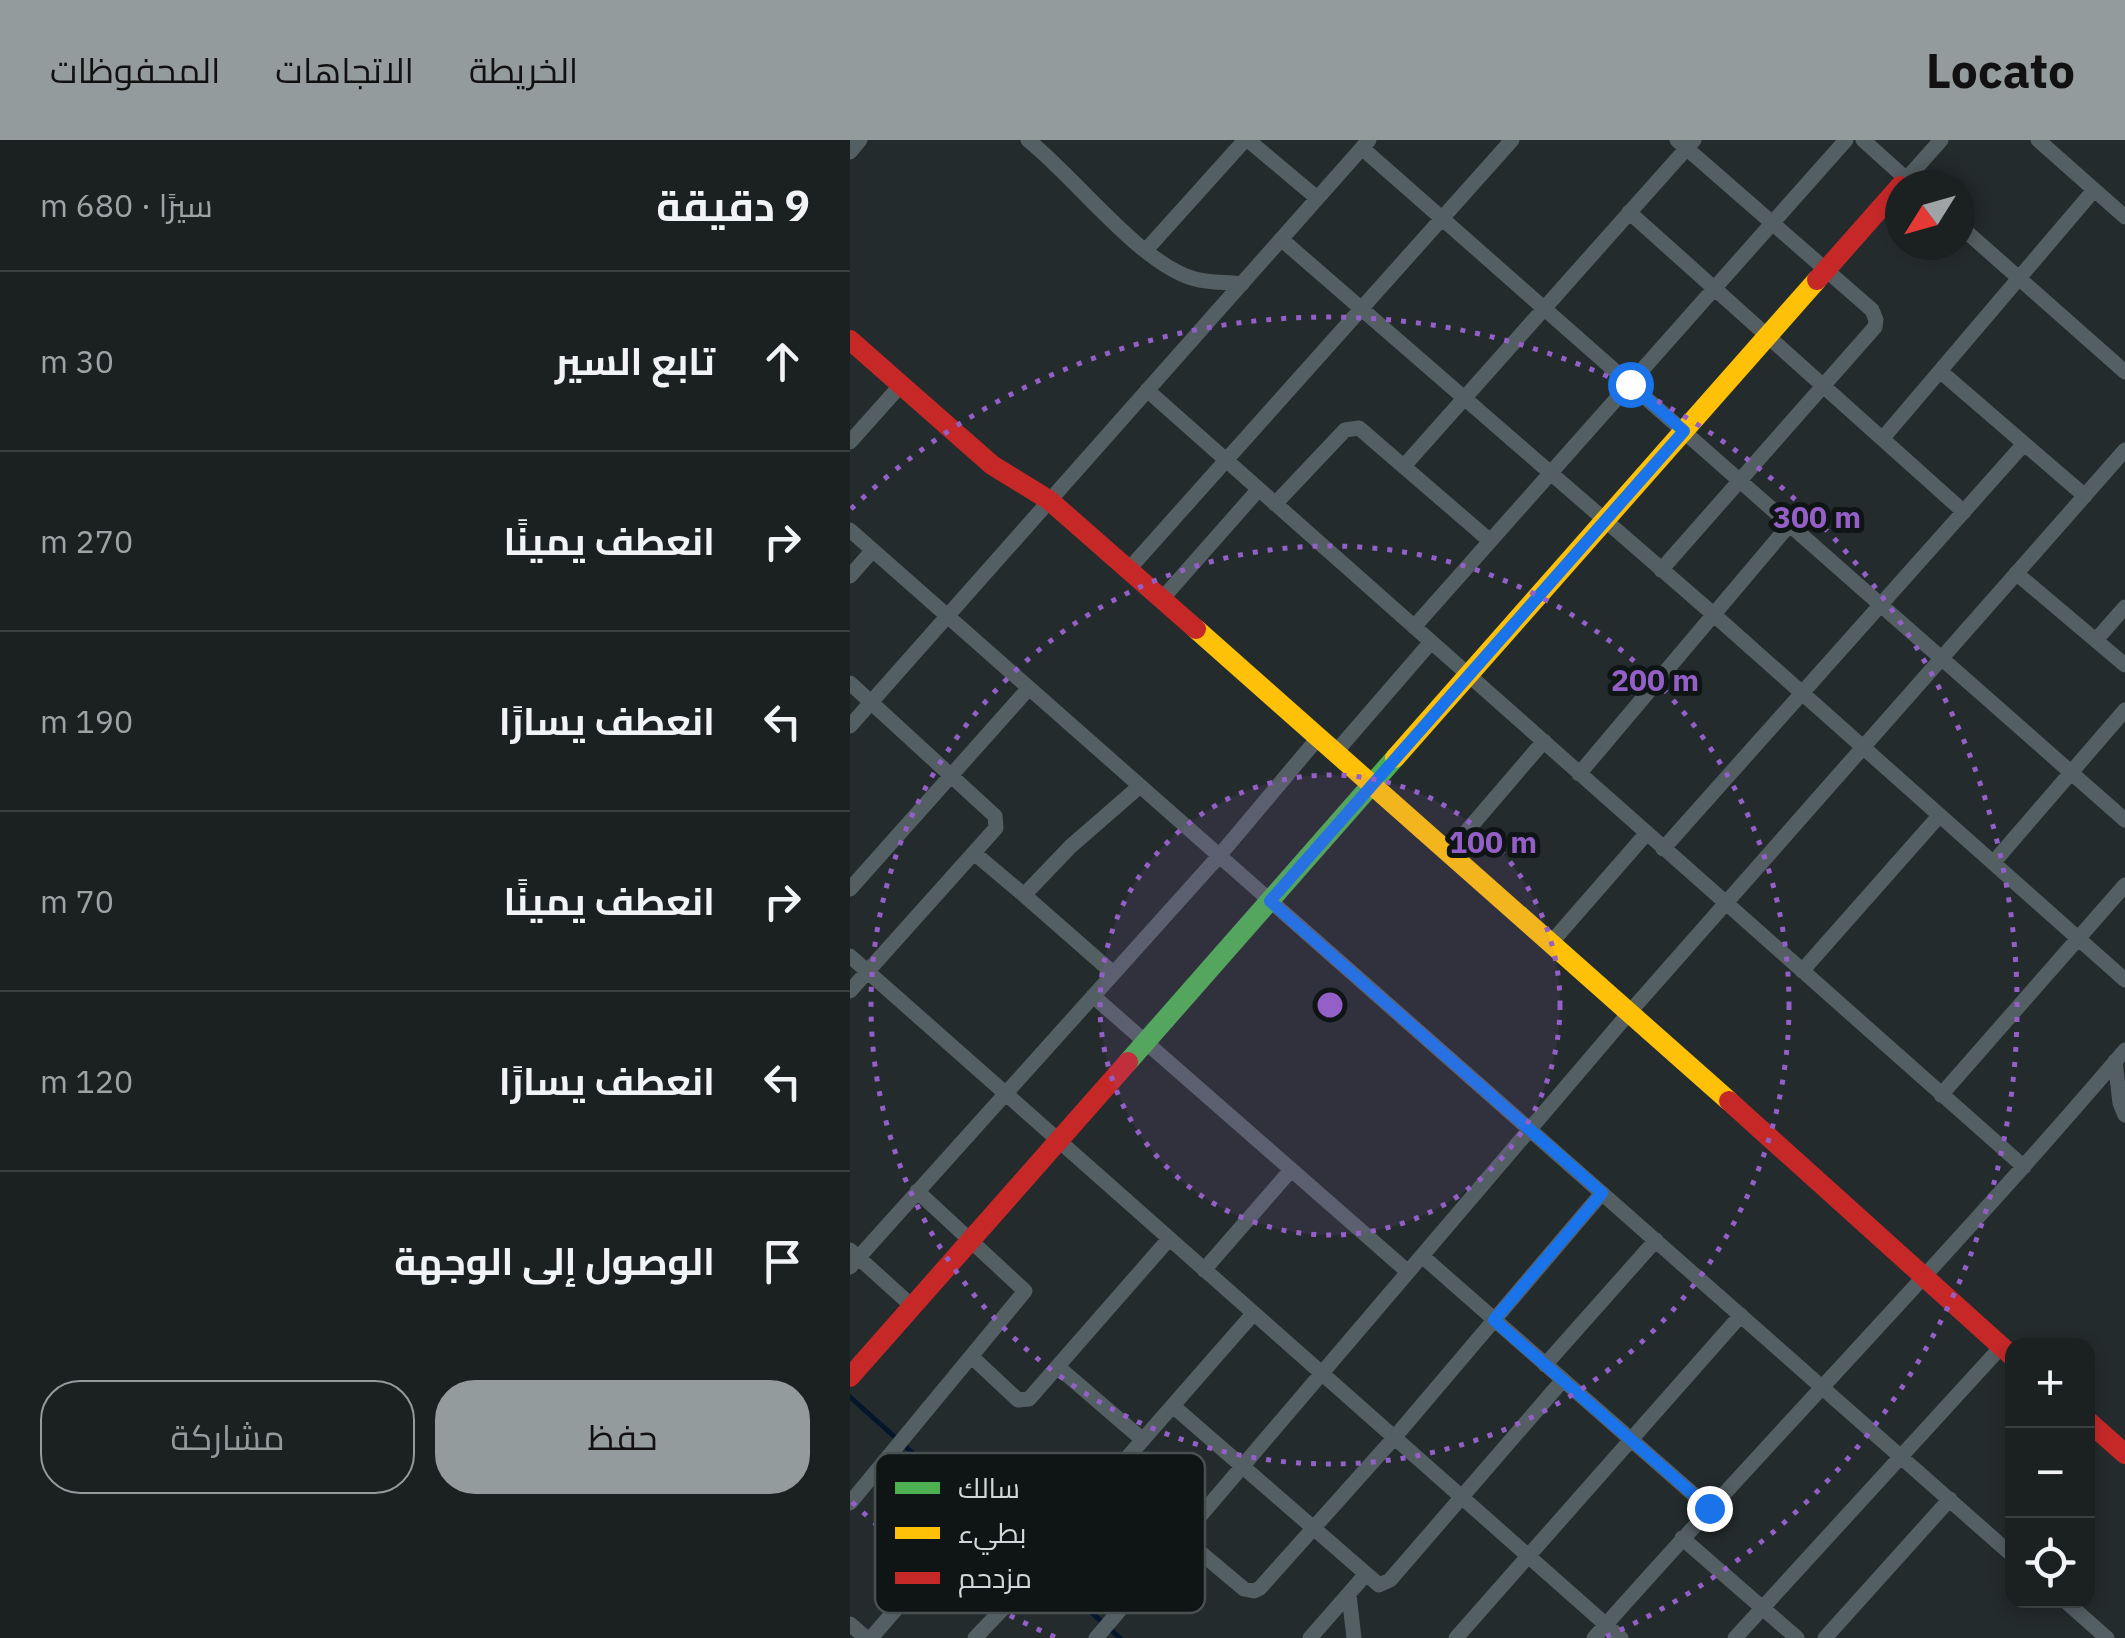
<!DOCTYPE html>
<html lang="ar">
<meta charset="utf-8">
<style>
:root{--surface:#1b2021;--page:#282d2e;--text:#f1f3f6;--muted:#a0a3a5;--line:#393e3f;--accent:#949b9c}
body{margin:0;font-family:"IBM Plex Sans",Cairo,sans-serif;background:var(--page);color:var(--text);direction:rtl}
.controls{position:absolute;right:30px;bottom:30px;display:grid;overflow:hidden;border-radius:20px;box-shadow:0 5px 15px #0003}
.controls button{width:90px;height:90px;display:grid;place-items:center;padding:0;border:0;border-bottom:2px solid var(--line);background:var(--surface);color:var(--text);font:50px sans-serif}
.compass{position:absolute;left:1035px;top:30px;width:90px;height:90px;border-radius:50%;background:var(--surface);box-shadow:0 5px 15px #0003;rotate:233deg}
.stop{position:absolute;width:30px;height:30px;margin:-22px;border:8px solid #1a73e8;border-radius:50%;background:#fff}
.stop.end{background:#1a73e8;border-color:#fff;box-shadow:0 2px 10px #0008}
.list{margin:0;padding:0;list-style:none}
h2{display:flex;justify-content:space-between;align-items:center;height:130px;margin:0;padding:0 40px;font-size:42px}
h2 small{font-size:32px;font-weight:400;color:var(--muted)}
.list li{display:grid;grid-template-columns:65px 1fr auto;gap:30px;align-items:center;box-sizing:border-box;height:180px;padding:0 40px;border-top:2px solid var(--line)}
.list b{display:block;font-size:38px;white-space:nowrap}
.list em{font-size:32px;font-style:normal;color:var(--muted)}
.actions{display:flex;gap:20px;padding:30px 40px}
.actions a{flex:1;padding:22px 0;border:2px solid var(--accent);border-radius:40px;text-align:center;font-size:35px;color:var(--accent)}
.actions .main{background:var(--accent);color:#111}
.icon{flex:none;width:55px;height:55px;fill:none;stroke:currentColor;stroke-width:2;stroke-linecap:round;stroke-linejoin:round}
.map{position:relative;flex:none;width:1275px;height:1498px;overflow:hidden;direction:ltr}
header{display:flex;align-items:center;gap:60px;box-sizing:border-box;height:140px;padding:0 50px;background:var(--accent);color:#111}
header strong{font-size:48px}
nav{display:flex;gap:55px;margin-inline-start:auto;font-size:35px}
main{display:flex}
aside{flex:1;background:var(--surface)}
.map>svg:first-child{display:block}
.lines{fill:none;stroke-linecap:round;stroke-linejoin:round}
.stream{stroke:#03162b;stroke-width:5}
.street{stroke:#545f63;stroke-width:15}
.fast{stroke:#4caf50;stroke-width:20}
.slow{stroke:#ffc107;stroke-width:20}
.jam{stroke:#c62828;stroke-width:20}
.route{stroke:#1a73e8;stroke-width:12}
.ring{fill:none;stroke:#9460c7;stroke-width:5;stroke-dasharray:5 10}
.key{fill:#0f1515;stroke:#495050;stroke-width:2.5}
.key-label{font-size:28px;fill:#d0d8d9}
.centre{fill:#9460c7;stroke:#0f1515;stroke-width:5}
.ring-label{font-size:30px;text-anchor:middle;font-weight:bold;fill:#9460c7;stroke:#0f1515;stroke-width:10;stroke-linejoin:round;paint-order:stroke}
</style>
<header>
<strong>Locato</strong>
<nav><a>الخريطة</a><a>الاتجاهات</a><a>المحفوظات</a></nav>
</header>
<main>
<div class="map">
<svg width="1275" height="1498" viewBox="0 0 1275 1498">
<rect width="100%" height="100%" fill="#242b2c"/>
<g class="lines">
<path class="stream" d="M0 1257 270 1498"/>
<path class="street" d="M178 0C224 36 291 125 345 139 359 143 377 142 392 144
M398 0 467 58
M1013 0 1063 45
M1188 0 1275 77
M512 8 1275 680
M0 12 10 0
M1051 45 1091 0
M779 72 1114 372
M1110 86 1275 232
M431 99 862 473 1275 840
M296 110 395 0
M1090 231 1235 356
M297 250 1174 1027
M1033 298 1244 50
M0 302 50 246
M554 326 844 0
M425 364 495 290 509 288 639 400
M0 390 1162 1415
M279 429 662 0
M811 430 1025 187 1026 180 1022 170 827 0
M1166 433 1275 525
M0 436 22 411
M311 460 409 349
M564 487 996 0
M1246 500 1275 467
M0 543 145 676 146 688 0 851
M0 586 519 0
M485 613 581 502
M729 634 940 384
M813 709 1173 305
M124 713 174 755
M598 713 694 601
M1143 723 1275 570
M0 749 179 548
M700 804 796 694
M0 816 771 1498
M952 831 1089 676
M263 833 174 755 221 706 290 646
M243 856 558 1132
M1265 921 1270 963 1275 975
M1091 955 1275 745
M0 1110 62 1166
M572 1116 859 1368
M0 1127 369 716 468 598
M354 1130 441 1030
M122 1217 168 1260 179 1259 319 1099
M695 1225 806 1100
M208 1227 293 1300
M323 1266 529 1445 540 1440 712 1241
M0 1363 175 1151 67 1051
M332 1397 394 1449 404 1451 410 1448 544 1298 752 1053
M832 1398 947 1498
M499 1455 504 1498
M1214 1460 1257 1498
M0 1484 16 1498
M21 1498 119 1385
M125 1498 184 1436 262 1335 403 1174
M246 1498 779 873 1275 310
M460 1498 516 1434
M606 1498 891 1175
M744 1498C919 1300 1104 1111 1275 910
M885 1498 1152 1206
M975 1498 1100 1359"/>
<path class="fast" d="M278 922 545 618"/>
<path class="slow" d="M346 489 879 961
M545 618 967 140"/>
<path class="jam" d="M967 140 1050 46
M0 200 142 325 199 360 346 489
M879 961 1162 1216
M0 1237 278 922
M1238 1281 1275 1314"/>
</g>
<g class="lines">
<path class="route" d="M780 244 834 291 420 761 752 1053 644 1180 859 1368"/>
</g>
<circle cx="480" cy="865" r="230" fill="#9460c7" fill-opacity=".12"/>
<g class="ring">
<circle cx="480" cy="865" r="230"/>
<circle cx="480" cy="865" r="459"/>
<path d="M205 1497A689 689 0 0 1 1 1361M1 369A689 689 0 1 1 755 1497"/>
</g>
<rect x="25" y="1313" width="330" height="160" rx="15" class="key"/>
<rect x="45" y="1342" width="45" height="12" fill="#4caf50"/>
<rect x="45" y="1387" width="45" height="12" fill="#ffc107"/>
<rect x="45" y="1432" width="45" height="12" fill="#c62828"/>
<g class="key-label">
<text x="108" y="1358">سالك</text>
<text x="108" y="1403">بطيء</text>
<text x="108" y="1448">مزدحم</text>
</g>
<circle cx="480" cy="865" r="15" class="centre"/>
<g class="ring-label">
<text x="967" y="388">300 m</text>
<text x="805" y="551">200 m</text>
<text x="643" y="713">100 m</text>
</g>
</svg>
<div class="controls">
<button>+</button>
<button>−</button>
<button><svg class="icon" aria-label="locate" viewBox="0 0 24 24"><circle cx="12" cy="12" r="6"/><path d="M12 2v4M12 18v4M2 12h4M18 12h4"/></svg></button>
</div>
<svg class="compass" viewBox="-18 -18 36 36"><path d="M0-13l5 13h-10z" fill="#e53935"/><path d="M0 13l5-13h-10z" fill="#a0a3a5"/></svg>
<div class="stop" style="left:780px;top:244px"></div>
<div class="stop end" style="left:859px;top:1368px"></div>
</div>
<aside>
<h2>9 دقيقة<small>سيرًا · 680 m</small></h2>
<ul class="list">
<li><svg class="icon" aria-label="ahead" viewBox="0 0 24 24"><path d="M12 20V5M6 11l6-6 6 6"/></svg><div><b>تابع السير</b></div><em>30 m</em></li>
<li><svg class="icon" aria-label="right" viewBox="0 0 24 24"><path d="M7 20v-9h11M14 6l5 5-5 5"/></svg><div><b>انعطف يمينًا</b></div><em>270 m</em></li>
<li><svg class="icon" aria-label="left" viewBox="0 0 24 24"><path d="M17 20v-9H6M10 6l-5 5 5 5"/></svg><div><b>انعطف يسارًا</b></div><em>190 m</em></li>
<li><svg class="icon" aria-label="right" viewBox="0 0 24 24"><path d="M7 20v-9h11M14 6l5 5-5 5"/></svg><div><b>انعطف يمينًا</b></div><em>70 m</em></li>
<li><svg class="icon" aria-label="left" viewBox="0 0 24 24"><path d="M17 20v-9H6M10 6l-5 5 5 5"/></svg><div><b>انعطف يسارًا</b></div><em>120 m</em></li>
<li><svg class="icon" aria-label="arrive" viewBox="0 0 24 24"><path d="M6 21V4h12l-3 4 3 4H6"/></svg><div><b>الوصول إلى الوجهة</b></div></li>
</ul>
<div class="actions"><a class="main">حفظ</a><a>مشاركة</a></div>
</aside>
</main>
